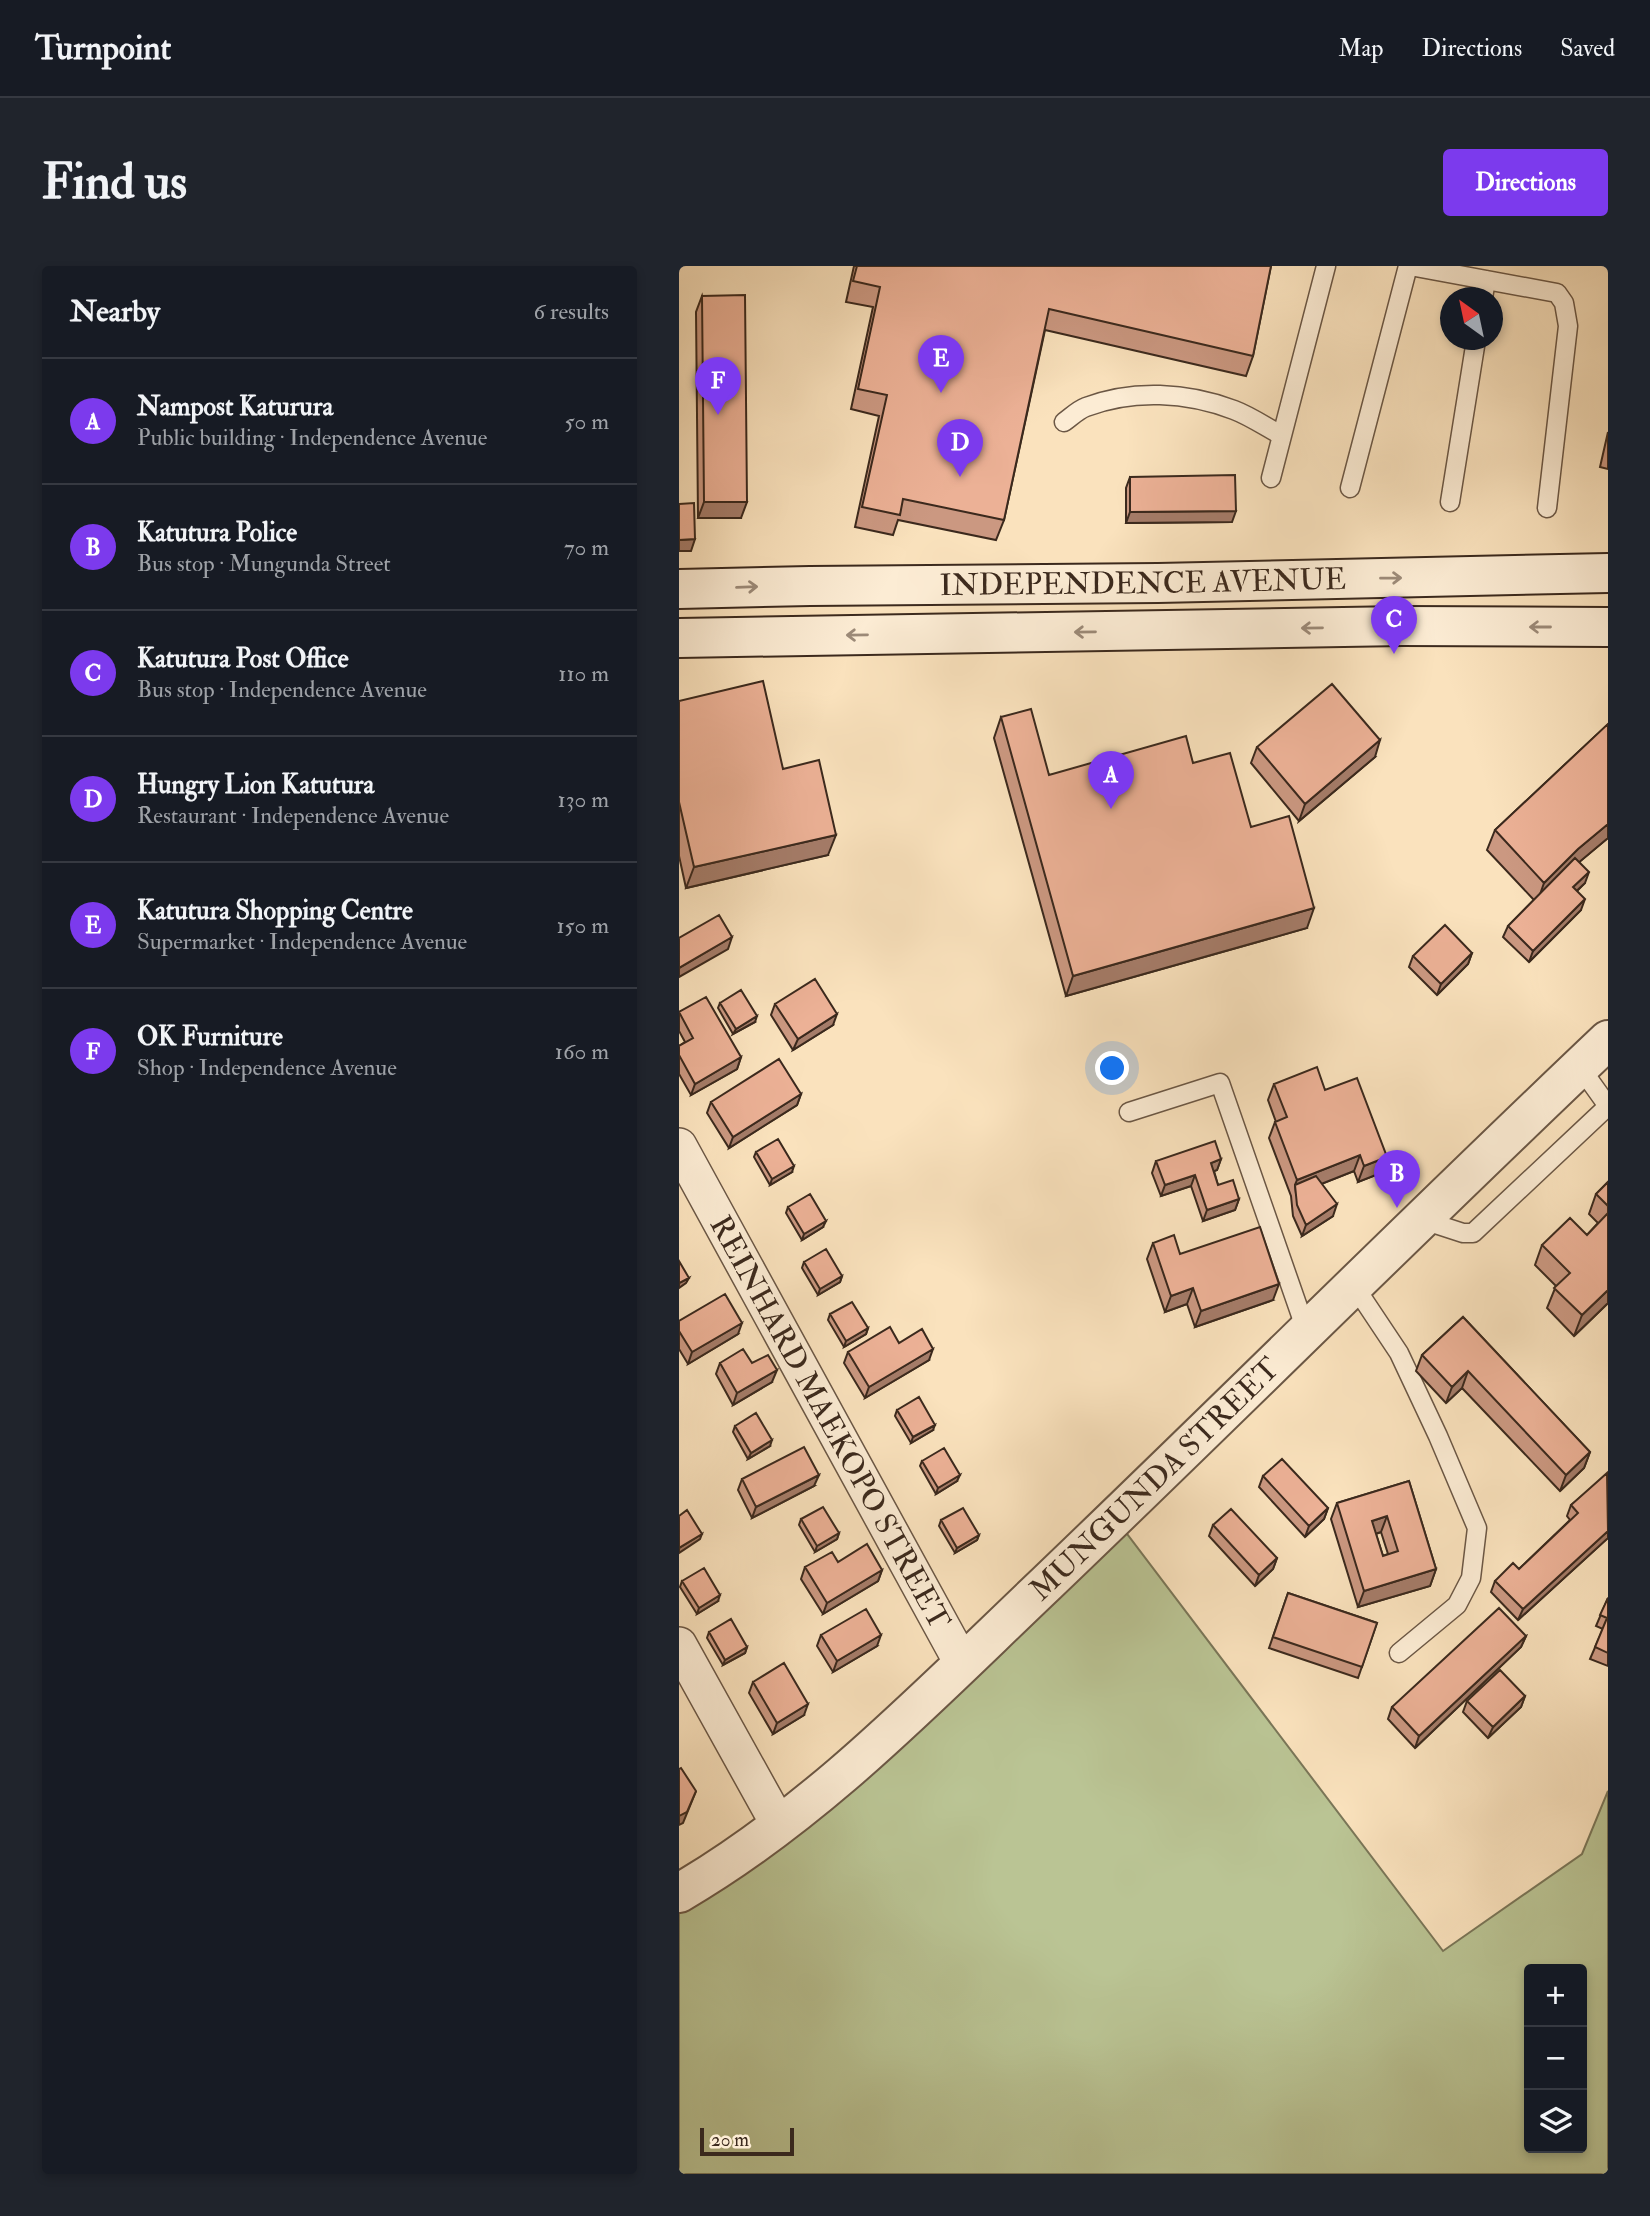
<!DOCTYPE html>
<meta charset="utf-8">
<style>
:root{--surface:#171b24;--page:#20242c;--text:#f1f3f6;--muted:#9ea1a6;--line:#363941;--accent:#7c3aed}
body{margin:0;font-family:"IM FELL Double Pica",serif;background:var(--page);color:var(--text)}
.controls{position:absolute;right:21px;bottom:21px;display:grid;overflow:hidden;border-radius:7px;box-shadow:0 4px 10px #0003}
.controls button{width:63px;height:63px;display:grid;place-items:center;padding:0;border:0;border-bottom:2px solid var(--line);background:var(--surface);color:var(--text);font:35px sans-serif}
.compass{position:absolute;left:761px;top:21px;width:63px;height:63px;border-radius:50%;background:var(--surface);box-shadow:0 4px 10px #0003;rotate:327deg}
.scale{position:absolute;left:21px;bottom:18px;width:94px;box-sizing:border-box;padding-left:7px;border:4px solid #3b291d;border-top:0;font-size:19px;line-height:24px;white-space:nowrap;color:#3b291d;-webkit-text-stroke:5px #fcecd4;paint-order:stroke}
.you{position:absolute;left:434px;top:803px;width:24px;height:24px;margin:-18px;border:5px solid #fff;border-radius:50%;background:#1a73e8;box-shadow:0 0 0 10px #1a73e833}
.badge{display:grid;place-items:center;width:46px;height:46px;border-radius:50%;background:var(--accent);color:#fff;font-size:23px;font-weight:700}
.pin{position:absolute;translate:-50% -58px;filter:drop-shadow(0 2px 4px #0008)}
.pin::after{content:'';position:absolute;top:37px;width:24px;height:21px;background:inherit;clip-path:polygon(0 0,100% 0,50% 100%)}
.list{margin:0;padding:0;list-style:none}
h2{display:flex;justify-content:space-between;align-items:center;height:91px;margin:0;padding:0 28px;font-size:30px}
h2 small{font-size:23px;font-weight:400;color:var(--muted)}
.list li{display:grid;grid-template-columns:46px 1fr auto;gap:21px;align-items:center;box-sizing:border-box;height:126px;padding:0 28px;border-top:2px solid var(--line)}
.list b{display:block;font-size:26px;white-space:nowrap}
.list p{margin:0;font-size:23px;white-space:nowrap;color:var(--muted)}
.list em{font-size:23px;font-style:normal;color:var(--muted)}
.icon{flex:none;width:38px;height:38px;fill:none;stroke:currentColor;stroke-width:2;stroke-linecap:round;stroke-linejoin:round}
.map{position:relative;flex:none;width:929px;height:1908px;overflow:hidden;border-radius:7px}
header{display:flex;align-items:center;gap:42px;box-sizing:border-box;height:98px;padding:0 35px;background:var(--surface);border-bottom:2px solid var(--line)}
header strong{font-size:33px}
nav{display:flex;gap:38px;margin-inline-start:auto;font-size:24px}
.intro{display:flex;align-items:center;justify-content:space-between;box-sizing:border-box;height:168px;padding:0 42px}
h1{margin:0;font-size:49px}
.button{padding:18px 32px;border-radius:7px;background:var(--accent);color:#fff;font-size:24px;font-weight:700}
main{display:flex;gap:42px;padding:0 42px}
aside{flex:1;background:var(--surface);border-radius:7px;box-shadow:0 4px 10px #0003}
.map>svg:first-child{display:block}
.green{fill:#bac494;stroke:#7a7658;stroke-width:2;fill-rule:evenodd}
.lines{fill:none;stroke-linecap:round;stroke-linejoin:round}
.service-casing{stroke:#6b5745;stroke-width:21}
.minor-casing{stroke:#6b5745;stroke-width:38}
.tertiary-casing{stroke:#6b5745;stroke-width:42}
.secondary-casing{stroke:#3b291d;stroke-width:42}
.service{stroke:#fcecd4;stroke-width:18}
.minor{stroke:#fcecd4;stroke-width:35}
.tertiary{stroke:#fcecd4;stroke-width:38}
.secondary{stroke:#fcecd4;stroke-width:38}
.wall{fill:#cb9881;stroke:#3b291d;stroke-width:2;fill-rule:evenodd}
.shaded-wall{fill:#a57c69;stroke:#3b291d;stroke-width:2}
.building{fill:#ecb196;stroke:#3b291d;stroke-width:2;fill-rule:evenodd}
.oneway{stroke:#9c8a78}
.labels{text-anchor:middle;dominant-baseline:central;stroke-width:5;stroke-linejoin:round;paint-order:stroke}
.street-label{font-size:30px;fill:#3b291d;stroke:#fcecd4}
</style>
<header>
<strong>Turnpoint</strong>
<nav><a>Map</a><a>Directions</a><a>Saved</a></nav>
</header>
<div class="intro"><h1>Find us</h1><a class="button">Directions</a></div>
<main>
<aside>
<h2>Nearby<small>6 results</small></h2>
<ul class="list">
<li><span class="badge">A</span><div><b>Nampost Katurura</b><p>Public building · Independence Avenue</p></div><em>50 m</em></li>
<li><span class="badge">B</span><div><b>Katutura Police</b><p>Bus stop · Mungunda Street</p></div><em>70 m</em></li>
<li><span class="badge">C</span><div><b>Katutura Post Office</b><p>Bus stop · Independence Avenue</p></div><em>110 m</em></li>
<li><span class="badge">D</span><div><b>Hungry Lion Katutura</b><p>Restaurant · Independence Avenue</p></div><em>130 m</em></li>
<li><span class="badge">E</span><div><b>Katutura Shopping Centre</b><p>Supermarket · Independence Avenue</p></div><em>150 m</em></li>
<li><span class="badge">F</span><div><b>OK Furniture</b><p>Shop · Independence Avenue</p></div><em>160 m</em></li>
</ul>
</aside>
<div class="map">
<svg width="929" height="1908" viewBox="0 0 929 1908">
<rect width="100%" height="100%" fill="#fae2bd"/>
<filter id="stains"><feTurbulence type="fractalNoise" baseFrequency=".00286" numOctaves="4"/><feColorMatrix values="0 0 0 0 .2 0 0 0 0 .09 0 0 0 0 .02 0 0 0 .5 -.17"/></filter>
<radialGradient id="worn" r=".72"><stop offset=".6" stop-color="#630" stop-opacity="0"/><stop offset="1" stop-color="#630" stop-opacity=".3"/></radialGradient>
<path class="green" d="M436 1252 764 1685 903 1588 929 1525V1908H0V1627ZM850 1703H903V1882H850Z"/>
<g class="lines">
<g class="service-casing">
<path id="service" d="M731 0 878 27 885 37 889 60 868 242
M804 32 807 14
M385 156C392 151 399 144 407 141 454 123 508 126 555 144 571 150 587 161 602 169
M592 212 647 0
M671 222 729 0
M771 236 797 74
M450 846 541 817 627 1064
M741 953 784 967H794L926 843V836L901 801
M674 1018 720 1087 759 1170 798 1262 792 1312 778 1339 720 1387"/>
</g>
<g class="minor-casing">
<g id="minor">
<path id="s1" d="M0 880 283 1397"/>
<path d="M0 1379 100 1559"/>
</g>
</g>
<g class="tertiary-casing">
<g id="tertiary">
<path id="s2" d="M0 1627C139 1546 252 1427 368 1317 556 1137 740 953 929 774"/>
</g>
</g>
<g class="secondary-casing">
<g id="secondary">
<path id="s3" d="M0 323 131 320 479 317 929 307"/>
<path d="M0 372 723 360 929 361"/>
</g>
</g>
<use href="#service" class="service"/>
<use href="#minor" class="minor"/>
<use href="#tertiary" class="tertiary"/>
<use href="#secondary" class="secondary"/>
</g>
<path class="wall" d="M175 0H592L574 90 567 110 366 64 325 254 317 274 219 254 214 269 176 261 200 150 172 143 194 41 167 36Z
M23 30 62 252H19L17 46Z
M929 166V203L921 201Z
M451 211 553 256 447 257V222Z
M0 435 104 503 149 589 7 622 0 590Z
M322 451 370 509 514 497 572 561 628 662 387 730 315 472Z
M929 458V572L900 596 906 617 898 625 902 644 850 696 824 671 829 660 855 634 808 584 816 564Z
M578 481 696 491 620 555 572 497Z
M793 687 789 698 758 729 730 701 734 690Z
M41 737 76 756 54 768 39 742Z
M96 738 154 759 114 784 92 749Z
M0 746 62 791 58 803 12 829 0 808V780L6 776 0 765Z
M595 818 646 824 708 891 702 907 679 916 675 905 642 918 654 950 623 970 614 950 612 930 590 872 596 856H597L589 834Z
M122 828 118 839 50 882 28 847 32 836Z
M77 886 113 906 91 919 75 891Z
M542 893 538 904 535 905 539 919 560 933 556 944 524 955 512 920 482 930 473 907 477 895Z
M929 916V1037L895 1070 868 1042 877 1020 856 999 863 979 908 969 919 957 910 948 917 928Z
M109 941 144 961 123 974 107 947Z
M474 977 594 1034 516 1061 508 1038 486 1046 468 993Z
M125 996 163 1010 161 1016 139 1029 123 1002Z
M151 1048 189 1062 187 1068 165 1081 149 1054Z
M784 1051 911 1186 905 1202 881 1225 783 1122 767 1137 737 1105 743 1089Z
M0 1055 59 1068 9 1098 0 1083Z
M220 1077 250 1094 186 1132 165 1097 169 1086Z
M41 1097H73L93 1116 54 1139 37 1108Z
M218 1144 254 1164 232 1177 216 1150Z
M56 1160 91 1180 69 1193 54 1166Z
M243 1195 278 1215 257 1228 241 1200Z
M929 1208V1272L839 1354 812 1326 816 1315 840 1303 891 1254 888 1250 892 1239Z
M584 1210 649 1242 645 1253 626 1271 580 1221Z
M63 1213 135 1220 73 1252 59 1224Z
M730 1215 757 1303 751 1320 679 1341 652 1253 658 1237ZM702 1266 709 1288 704 1290 697 1268Z
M122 1253 160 1267 158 1273 136 1286 120 1259Z
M262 1254 300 1269 298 1274 276 1287 260 1260Z
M534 1259 598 1292 594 1303 576 1320 530 1270Z
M159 1296 203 1304 199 1315 144 1348 122 1313 126 1301Z
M3 1315 39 1335 18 1348 1 1321Z
M609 1327 698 1357 679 1412 590 1382Z
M929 1332V1400L911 1393 924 1363 917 1360Z
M30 1366 68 1381 66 1387 44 1399 28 1372Z
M142 1369 198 1380 154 1406 138 1380Z
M847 1370 842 1381 736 1482 709 1453 713 1441Z
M74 1416 125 1449 94 1468 70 1427Z
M846 1430 842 1441 809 1472 784 1446 788 1435Z"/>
<path class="shaded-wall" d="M25 236H68L62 252H19Z
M557 245 553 256 447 257 451 246Z
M16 273 12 285H0V274Z
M701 474 696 491 620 555 626 538Z
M929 558V572L892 603 858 637 865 617 899 583Z
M157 569 149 589 7 622 15 601Z
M910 606 906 617 890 632 894 621Z
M906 633 902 644 850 696 854 685Z
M635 642 628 662 387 730 394 710Z
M53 671 49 683 0 711V702Z
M793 687 789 698 758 729 762 718Z
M158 748 154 759 114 784 119 773Z
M78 750 76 756 54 768 57 763Z
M62 791 58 803 12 829 16 818Z
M122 828 118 839 50 882 54 871Z
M681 889 675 905 617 928 616 919 618 914Z
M708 891 702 907 679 916 685 900Z
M542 893 538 904 528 908 532 897Z
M115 900 113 906 91 919 93 913Z
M516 909 512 920 482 930 486 919Z
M560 933 556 944 524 955 528 944Z
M658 938 654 950 623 970 627 959Z
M147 955 144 961 123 974 125 968Z
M163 1010 161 1016 139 1029 141 1023Z
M10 1012 7 1017 0 1022V1017Z
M600 1018 594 1034 516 1061 522 1045Z
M514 1022 508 1038 486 1046 492 1030Z
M929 1024V1037L895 1070 903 1049Z
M63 1057 59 1068 9 1098 13 1086Z
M189 1062 187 1068 165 1081 167 1075Z
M254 1083 250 1094 186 1132 190 1121Z
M98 1104 93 1116 54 1139 58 1127Z
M789 1105 783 1122 767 1137 773 1121Z
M256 1159 254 1164 232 1177 234 1171Z
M93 1174 91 1180 69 1193 72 1187Z
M911 1186 905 1202 881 1225 887 1209Z
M140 1209 135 1220 73 1252 77 1241Z
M281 1209 278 1215 257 1228 259 1222Z
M649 1242 645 1253 626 1271 630 1260Z
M708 1250 702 1266 687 1271 693 1255Z
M929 1265V1272L839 1354 844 1343Z
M160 1267 158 1273 136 1286 138 1280Z
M23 1268 21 1273 0 1287V1282Z
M300 1269 298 1274 276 1287 278 1282Z
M598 1292 594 1303 576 1320 580 1309Z
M757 1303 751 1320 679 1341 685 1325Z
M203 1304 199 1315 144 1348 148 1337Z
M41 1329 39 1335 18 1348 20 1342Z
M202 1369 198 1380 154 1406 158 1395Z
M847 1370 842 1381 736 1482 740 1470Z
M68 1381 66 1387 44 1399 46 1394Z
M846 1430 842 1441 809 1472 814 1461Z
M129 1438 125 1449 94 1468 98 1457Z
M17 1525 4 1557 0 1559V1550Z"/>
<path class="building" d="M178 0H592L574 90 370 43 325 254 224 233 221 249 183 241 208 129 179 123 201 21 174 15Z
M66 29 68 236H25L23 30Z
M556 209 557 245 451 246V211Z
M15 237 16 273 0 274V238Z
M84 415 104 503 140 494 157 569 15 601 0 536V435Z
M653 418 701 474 626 538 578 481Z
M352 443 370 509 507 470 514 497 551 487 572 561 610 550 635 642 394 710 322 451Z
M929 458V558L899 583 865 617 816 564Z
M896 592 910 606 894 621 906 633 854 685 829 660Z
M40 649 53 671 0 702V672Z
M766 659 793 687 762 718 734 690Z
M136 713 158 748 119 773 96 738Z
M62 724 78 750 57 763 41 737Z
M27 731 62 791 16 818 0 789V780L14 772 0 746Z
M100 793 122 828 54 871 32 836Z
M638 801 646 824 678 812 708 891 685 900 681 889 618 914 596 856 608 851 595 818Z
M99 873 115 900 93 913 77 886Z
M536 875 542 893 532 897 539 919 554 914 560 933 528 944 516 909 486 919 477 895Z
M637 910 658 938 627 959 618 939 616 919Z
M929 916V940L917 928Z
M131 928 147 955 125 968 109 941Z
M929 947V1024L903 1049 875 1022 891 1007 863 979 891 952 908 969Z
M581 961 600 1018 522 1045 514 1022 492 1030 474 977 495 969 501 988Z
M147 983 163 1010 141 1023 125 996Z
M0 995 10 1012 0 1017Z
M46 1028 63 1057 13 1086 0 1065V1055Z
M173 1036 189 1062 167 1075 151 1048Z
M784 1051 911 1186 887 1209 789 1105 773 1121 743 1089Z
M211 1061 220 1077 243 1063 254 1083 190 1121 169 1086Z
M64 1083 73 1097 89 1089 98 1104 58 1127 41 1097Z
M240 1131 256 1159 234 1171 218 1144Z
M77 1147 93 1174 72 1187 56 1160Z
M125 1181 140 1209 77 1241 63 1213Z
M265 1182 281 1209 259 1222 243 1195Z
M603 1193 649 1242 630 1260 584 1210Z
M928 1207 929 1265 844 1343 816 1315 834 1297 840 1303 899 1247 892 1239Z
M730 1215 757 1303 685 1325 658 1237ZM708 1250 719 1285 704 1290 693 1255Z
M144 1241 160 1267 138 1280 122 1253Z
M284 1242 300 1269 278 1282 262 1254Z
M552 1243 598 1292 580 1309 534 1259Z
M8 1244 23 1268 0 1282V1250Z
M188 1278 203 1304 148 1337 126 1301 153 1286 159 1296Z
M25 1302 41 1329 20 1342 3 1315Z
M609 1327 698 1357 683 1401 594 1371Z
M929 1332V1387L916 1381 928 1352 921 1349Z
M820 1342 847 1370 740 1470 713 1441Z
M187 1343 202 1369 158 1395 142 1369Z
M52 1353 68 1381 46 1394 30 1366Z
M105 1397 129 1438 98 1457 74 1416Z
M821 1404 846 1430 814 1461 788 1435Z
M2 1502 17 1525 8 1546 0 1550V1503Z"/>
<defs><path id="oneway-shaft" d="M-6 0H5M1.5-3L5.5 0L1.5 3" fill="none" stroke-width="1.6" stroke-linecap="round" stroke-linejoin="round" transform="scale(1.75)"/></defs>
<g class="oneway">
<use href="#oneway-shaft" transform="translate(712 312) rotate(-1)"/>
<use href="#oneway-shaft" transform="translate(68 321) rotate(-2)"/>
<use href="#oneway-shaft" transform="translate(861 361) rotate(-180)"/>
<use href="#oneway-shaft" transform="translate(633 362) rotate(179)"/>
<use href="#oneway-shaft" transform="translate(406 366) rotate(179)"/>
<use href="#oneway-shaft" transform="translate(178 369) rotate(179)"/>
</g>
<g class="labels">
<g class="street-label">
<text stroke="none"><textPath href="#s3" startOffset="464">INDEPENDENCE AVENUE</textPath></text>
<text stroke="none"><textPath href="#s1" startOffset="315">REINHARD MAEKOPO STREET</textPath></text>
<text stroke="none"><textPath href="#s2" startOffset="632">MUNGUNDA STREET</textPath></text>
</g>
</g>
<rect width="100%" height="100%" filter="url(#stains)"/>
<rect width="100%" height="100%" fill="url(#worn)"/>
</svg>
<div class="controls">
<button>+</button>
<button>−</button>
<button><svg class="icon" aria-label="layers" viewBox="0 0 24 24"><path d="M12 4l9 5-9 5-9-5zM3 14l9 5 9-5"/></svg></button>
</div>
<svg class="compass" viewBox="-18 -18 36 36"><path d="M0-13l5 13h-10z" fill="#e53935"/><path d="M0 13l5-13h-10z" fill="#9ea1a6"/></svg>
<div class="scale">20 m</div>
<div class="you"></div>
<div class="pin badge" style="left:432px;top:543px">A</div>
<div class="pin badge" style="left:718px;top:942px">B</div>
<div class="pin badge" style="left:715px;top:388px">C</div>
<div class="pin badge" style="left:281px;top:211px">D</div>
<div class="pin badge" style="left:262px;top:127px">E</div>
<div class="pin badge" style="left:39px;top:149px">F</div>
</div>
</main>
